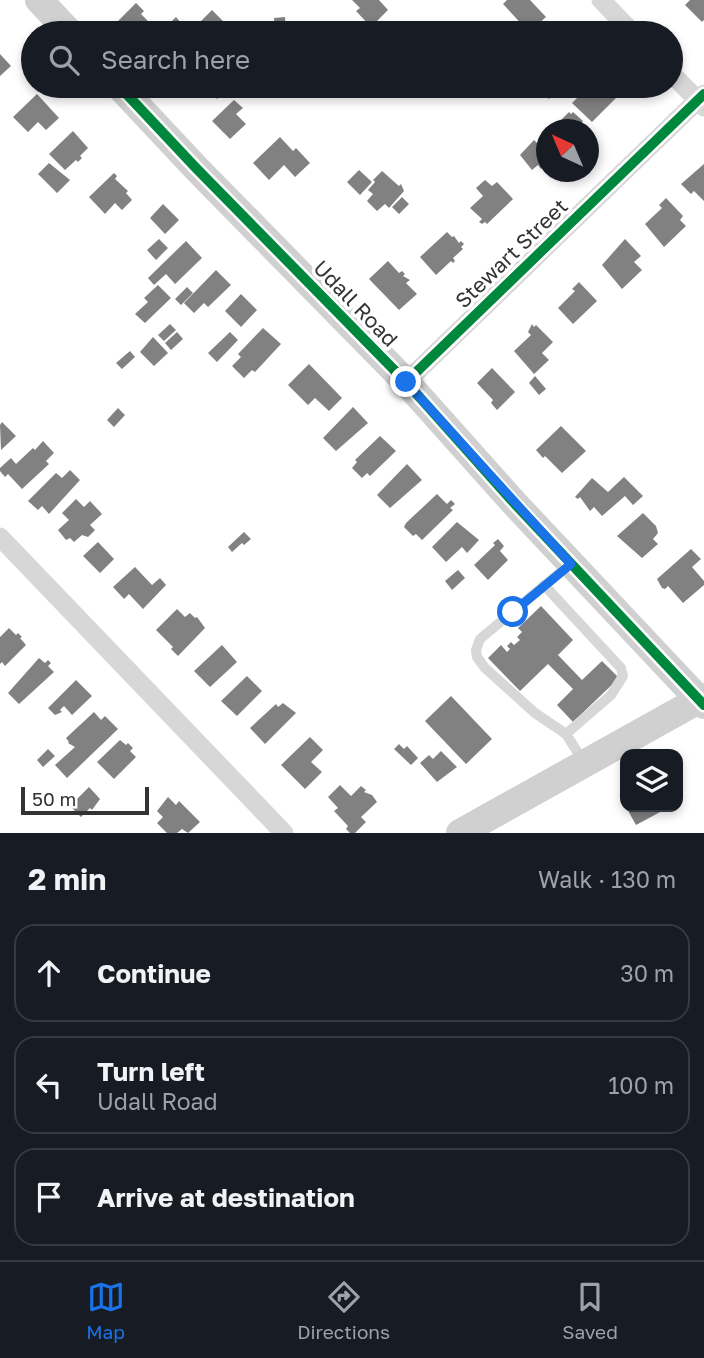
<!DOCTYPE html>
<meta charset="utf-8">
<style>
:root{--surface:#171b24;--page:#242831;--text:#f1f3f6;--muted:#9ea1a6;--line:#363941;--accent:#1a73e8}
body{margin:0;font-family:"Golos Text",sans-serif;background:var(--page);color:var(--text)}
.controls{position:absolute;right:21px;bottom:21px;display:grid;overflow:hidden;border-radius:14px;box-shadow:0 4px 10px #0003}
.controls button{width:63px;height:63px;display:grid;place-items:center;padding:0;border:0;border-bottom:2px solid var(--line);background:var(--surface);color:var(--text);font:35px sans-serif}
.compass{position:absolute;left:536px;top:119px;width:63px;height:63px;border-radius:50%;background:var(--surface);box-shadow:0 4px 10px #0003;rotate:316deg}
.scale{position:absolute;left:21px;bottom:18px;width:128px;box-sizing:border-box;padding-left:7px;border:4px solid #333;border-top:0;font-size:19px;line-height:24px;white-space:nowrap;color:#333;-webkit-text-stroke:5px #fff;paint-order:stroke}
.stop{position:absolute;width:21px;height:21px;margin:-16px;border:5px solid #1a73e8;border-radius:50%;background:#fff}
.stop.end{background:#1a73e8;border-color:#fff;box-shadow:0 2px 7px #0008}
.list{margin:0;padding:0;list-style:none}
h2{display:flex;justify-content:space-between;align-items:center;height:91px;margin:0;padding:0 28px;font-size:30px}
h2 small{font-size:23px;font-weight:400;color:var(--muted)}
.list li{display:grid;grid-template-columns:46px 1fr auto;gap:21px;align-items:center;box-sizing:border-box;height:98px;margin:0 14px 14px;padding:0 14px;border:2px solid var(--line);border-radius:21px}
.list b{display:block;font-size:26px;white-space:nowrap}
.list p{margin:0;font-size:23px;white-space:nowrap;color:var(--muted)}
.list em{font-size:23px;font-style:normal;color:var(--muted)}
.icon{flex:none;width:38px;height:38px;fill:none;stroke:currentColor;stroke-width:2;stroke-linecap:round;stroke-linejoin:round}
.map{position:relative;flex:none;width:704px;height:833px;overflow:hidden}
.search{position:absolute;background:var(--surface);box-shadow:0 4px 10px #0003;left:21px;right:21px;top:21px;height:77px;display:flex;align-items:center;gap:18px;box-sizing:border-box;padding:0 24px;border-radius:38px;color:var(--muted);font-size:26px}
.sheet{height:427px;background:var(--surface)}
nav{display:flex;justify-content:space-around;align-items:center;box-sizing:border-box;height:98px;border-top:2px solid var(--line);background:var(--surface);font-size:19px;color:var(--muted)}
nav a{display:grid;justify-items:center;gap:4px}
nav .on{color:var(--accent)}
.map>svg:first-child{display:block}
.building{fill:#818181}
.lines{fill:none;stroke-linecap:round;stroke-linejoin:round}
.lane{stroke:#d7d7d7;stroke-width:10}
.street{stroke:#d7d7d7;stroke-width:19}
.secondary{stroke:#d0d0d0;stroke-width:28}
.cycleway-casing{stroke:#fff;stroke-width:15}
.cycleway{stroke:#00873e;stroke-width:10}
.route{stroke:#1a73e8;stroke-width:9}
.labels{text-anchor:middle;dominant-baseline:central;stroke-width:7;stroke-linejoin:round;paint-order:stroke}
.street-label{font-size:21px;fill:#333;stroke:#fff}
</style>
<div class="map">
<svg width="704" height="833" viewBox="0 0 704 833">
<rect width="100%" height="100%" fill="#fff"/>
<path class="building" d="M352 0H379L388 10 371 27 356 11 360 8Z
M507 0H530L546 17 529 32 503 4Z
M690 0H704V20L702 22 685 5Z
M136 3 144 11 141 14 154 27 148 33H129L117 22Z
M212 10 223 21 212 33H189Z
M176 17 182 24 173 33H159Z
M285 17 286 32 275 33 274 18Z
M0 54 11 66 0 76Z
M205 86H231L217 99Z
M542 86H562L549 99 539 89Z
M599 86H616L622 92 592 122 572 103 586 89 591 94Z
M37 94 59 118 46 130 38 122 28 132 13 117Z
M234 100 243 108 236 114 246 124 230 139 212 121Z
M569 112 571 114 573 112 583 121 578 130H570L562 122V119Z
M73 131 88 148 80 156 82 158 78 162 76 160 65 170 49 154Z
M280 137 293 151 296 148 310 163 295 177 284 165 269 180 253 163Z
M546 138V164L541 169 538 165 532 170 520 155 534 140 539 145Z
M49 163 70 180 57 193 38 174Z
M704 164V201L694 191 691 194 681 184Z
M359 170 372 182 360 195 347 182Z
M382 171 399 186 401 184 404 191 389 208 385 204 377 211 367 201 373 194 368 190 375 182 373 180Z
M114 173 117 176 115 179 128 191 126 193 132 200 122 210 115 203 105 214 89 197Z
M485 180 492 186 497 182 513 199 487 224 485 222 482 224 479 222 482 219 470 208 483 196 476 188Z
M402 197 409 204 399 214 392 207Z
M666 198 683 216 680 220 686 226 664 247 645 224 662 208 659 205Z
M163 204 179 220 165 234 150 218Z
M447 232 452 237 454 236 459 243 461 241 464 244 461 247 463 249 453 258 455 261 453 263 451 261 436 275 420 257Z
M159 239 168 248 156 260 147 250Z
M625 239 641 256 634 262 642 270 622 289 602 265Z
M186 241 202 258 175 284 166 274 154 285 148 278Z
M388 261 399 273 402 271 405 274 403 276 410 280 406 283 417 294 399 310 369 279Z
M216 270 231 285 208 307 204 303 194 313 184 303Z
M579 282 597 301 573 324 558 308 575 291 572 289Z
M158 285 171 298 145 323 135 314 148 302 144 298Z
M187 287 193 293 181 305 175 299Z
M241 294 257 310 241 327 225 311Z
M170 324 176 330 164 341 158 335Z
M532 324 534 327 536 325 553 342 542 353 549 360 534 374 514 351 531 335 528 332Z
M263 328 281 344 255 372 252 370 244 378 232 366 241 357 238 354Z
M177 332 183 339 171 350 165 343Z
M230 332 238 340 217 362 208 353Z
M153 337 168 353 154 366 140 352Z
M130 351 135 357 122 369 116 363Z
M309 364 342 398 329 411 315 398 308 405 288 385Z
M492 368 515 392 497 410 491 403 493 400 477 383Z
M535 376 546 389 539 395 529 383Z
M353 407 368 423 336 451 323 438Z
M118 408 125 415 114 427 107 420Z
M2 422 16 436 1 450 0 425Z
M561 426 586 451 562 473 545 456 543 458 536 450Z
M380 436 396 451 370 476 367 473 362 478 352 468 357 462 355 460Z
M43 441 54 453 46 461 49 464 22 489 8 474 5 477 0 471V468L11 458 16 464 33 448 35 450Z
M407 464 422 480 390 508 377 495Z
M70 470 80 480 49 514 42 506 38 510 28 501 56 473 62 478Z
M624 477 643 496 633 505 625 496 602 516 594 507 590 511 580 497 578 499 575 497 592 478 608 492Z
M437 494 447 504 451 500 455 504 450 508 453 510 422 540 416 534 413 536 404 527 406 523Z
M76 499 84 507 90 501 102 514 90 525 95 530 88 537 82 535 74 542 70 538 66 540 58 530 69 520 62 513Z
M643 513 656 526 658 533 653 539 658 544 642 558 617 536Z
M457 522 479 540 467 553 462 547 446 562 432 547Z
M244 532 251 539 244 545 242 543 232 552 228 547Z
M498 539 504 546 500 551 508 560 488 580 474 565 495 545 493 543Z
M98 542 114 559 100 573 83 556Z
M691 549 701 559 692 567 704 581V585L683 603 668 586 665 589 662 588 657 579Z
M135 567 152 585 160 578 166 585 143 609 129 594 124 599 113 587Z
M458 570 465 578 452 590 445 581Z
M541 606 573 640 558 655 582 680 602 661 619 678 573 722 557 705 573 689 548 664 520 691 488 658 501 645 507 652 510 649 507 646 511 642 514 645 520 640 517 637 522 632 518 628Z
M177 609 185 617 190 613 195 618 197 617 205 628 178 656 171 649 173 647 156 630Z
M9 628 16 635 18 633 22 637 20 638 26 645 5 666 2 662 0 664V637Z
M222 645 237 662 210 687 194 671Z
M39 658 45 663 48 660 51 663 48 666 54 672 19 704 8 693Z
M247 676 262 691 237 716 221 701Z
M76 680 92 696 72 715 64 706 60 710 62 712 55 715 48 708Z
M451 696 492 739 466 764 425 721Z
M283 703 296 713 265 744 250 728 276 704 278 707Z
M94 712 101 720 105 716 118 729 67 778 55 765 75 747 68 743 69 742 66 738Z
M310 737 323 750 311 762 322 772 305 789 281 765Z
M120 740 126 745 128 743 133 748 130 751 136 757 114 779 97 762Z
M399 744 404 749 407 746 418 758 411 765 394 749Z
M48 749 55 756 43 767 37 760Z
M441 751 457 767 437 782 420 763 429 755 433 759Z
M340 785 351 796 361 786 366 790 364 792 372 795 377 802 361 817 366 822 355 833H350L346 829 348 826 334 811 338 808 328 797Z
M89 787 100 799 92 810 90 808 81 817 70 806Z
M168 797 176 805 179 801 200 822 188 833 182 829 177 833H167L157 823 163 817 157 811Z
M626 807H660L662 811 636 825Z"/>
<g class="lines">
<path class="lane" d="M570 564 480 639 476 650 477 657 485 668 535 713 566 734 583 761
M544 585 621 668 623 676 611 695 566 734"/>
<path class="street" d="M601 0 633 33
M671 73 704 107
M406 382 704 94
M0 537 284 833"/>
<path class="secondary" d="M39 0 70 33
M119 86 196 168 406 382 515 504 704 705
M460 833 704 697"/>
<g class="cycleway-casing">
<path id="cycleway" d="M119 86 196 168 406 382 515 504 704 705
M406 382 704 94"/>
</g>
<use href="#cycleway" class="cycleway"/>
</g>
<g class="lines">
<path class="route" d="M406 382 571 564 513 612"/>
</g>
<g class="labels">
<g class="street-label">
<text transform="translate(511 253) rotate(-44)">Stewart Street</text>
<text transform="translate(356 303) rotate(46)">Udall Road</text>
</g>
</g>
</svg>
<div class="controls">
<button><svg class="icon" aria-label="layers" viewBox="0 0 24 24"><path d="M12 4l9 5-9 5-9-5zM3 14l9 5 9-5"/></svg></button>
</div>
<svg class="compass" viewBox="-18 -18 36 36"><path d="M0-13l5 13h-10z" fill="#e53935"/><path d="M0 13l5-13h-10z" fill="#9ea1a6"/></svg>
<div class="scale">50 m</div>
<div class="stop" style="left:513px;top:612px"></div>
<div class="stop end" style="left:406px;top:382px"></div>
<div class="search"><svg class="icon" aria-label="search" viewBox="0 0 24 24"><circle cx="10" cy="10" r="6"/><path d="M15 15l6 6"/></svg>Search here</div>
</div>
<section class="sheet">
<h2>2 min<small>Walk · 130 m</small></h2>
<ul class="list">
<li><svg class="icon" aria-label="ahead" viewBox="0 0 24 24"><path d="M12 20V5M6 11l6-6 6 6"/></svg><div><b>Continue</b></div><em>30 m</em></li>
<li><svg class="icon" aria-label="left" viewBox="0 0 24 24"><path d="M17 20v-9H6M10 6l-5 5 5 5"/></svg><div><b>Turn left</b><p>Udall Road</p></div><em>100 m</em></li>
<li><svg class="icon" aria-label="arrive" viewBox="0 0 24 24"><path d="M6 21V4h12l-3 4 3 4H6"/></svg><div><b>Arrive at destination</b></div></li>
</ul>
</section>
<nav>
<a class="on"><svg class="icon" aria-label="map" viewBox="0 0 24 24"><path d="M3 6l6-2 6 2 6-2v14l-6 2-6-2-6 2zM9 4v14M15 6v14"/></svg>Map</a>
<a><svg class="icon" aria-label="directions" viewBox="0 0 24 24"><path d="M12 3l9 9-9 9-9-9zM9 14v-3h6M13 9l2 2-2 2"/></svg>Directions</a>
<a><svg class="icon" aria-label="saved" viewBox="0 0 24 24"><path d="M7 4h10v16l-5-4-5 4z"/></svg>Saved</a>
</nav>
